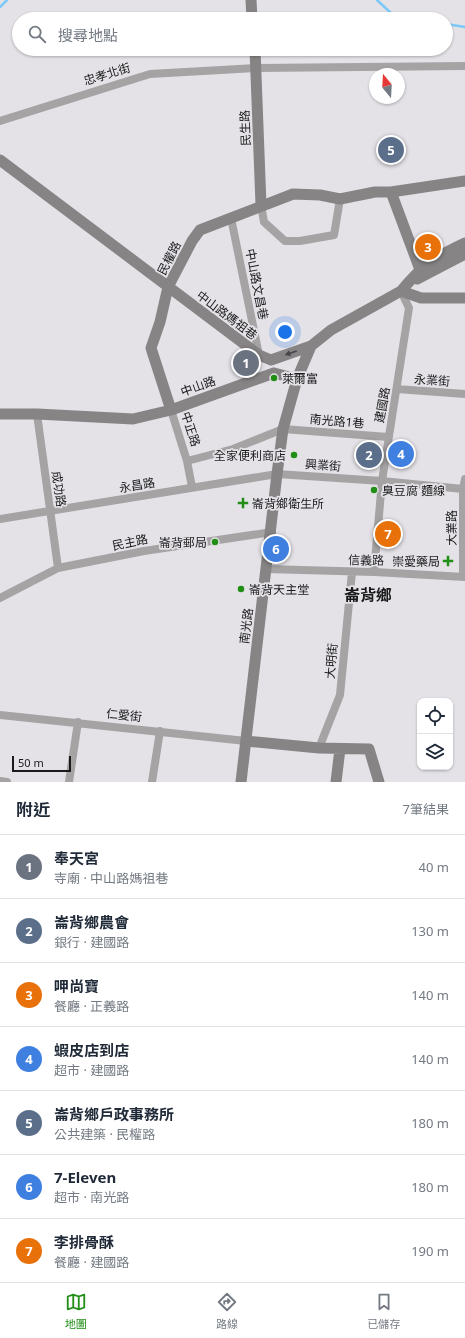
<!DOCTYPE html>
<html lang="zh-TW">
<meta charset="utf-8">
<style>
:root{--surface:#fff;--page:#f6f6f7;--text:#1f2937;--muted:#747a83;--line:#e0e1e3;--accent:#218f15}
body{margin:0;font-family:"Noto Sans","Noto Sans TC",sans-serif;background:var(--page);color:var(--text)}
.controls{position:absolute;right:12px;bottom:12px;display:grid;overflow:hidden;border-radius:8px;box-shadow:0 1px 3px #0004}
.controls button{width:36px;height:36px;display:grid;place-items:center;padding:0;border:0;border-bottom:1px solid var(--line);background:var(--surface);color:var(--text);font:20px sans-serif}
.compass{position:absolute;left:369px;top:68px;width:36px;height:36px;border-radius:50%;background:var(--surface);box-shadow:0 1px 3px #0004;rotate:342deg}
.scale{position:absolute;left:12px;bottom:10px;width:59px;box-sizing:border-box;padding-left:4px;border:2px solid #1a1a1b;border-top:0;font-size:11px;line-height:14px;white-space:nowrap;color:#1a1a1b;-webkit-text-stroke:3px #e4e2e7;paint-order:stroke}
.you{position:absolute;left:285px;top:332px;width:14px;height:14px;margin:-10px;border:3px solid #fff;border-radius:50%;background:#1a73e8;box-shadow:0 0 0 6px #1a73e833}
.badge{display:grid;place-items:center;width:26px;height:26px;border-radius:50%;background:var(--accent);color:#fff;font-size:13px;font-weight:700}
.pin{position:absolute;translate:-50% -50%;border:2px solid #fff;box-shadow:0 1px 4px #0006}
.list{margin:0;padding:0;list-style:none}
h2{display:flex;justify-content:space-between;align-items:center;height:52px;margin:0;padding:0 16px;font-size:17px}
h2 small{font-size:13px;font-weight:400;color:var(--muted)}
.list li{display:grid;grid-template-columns:26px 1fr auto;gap:12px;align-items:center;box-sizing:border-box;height:64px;padding:0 16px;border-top:1px solid var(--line)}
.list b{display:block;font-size:15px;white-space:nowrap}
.list p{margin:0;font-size:13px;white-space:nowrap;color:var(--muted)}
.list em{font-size:13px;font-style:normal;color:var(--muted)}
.icon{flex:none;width:22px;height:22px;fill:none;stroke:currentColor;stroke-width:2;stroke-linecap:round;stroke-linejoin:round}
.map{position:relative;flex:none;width:465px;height:782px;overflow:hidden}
.search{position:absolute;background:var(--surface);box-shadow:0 1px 3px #0004;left:12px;right:12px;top:12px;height:44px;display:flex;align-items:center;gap:10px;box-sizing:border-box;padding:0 14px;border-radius:22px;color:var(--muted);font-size:15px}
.sheet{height:500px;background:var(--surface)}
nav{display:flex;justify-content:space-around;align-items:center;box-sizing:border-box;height:56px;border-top:1px solid var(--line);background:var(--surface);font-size:11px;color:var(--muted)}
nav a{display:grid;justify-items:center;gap:2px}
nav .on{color:var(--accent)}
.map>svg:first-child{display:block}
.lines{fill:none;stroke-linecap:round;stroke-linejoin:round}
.stream{stroke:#7cc8f8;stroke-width:2.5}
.street{stroke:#a5a3a4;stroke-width:8}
.secondary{stroke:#878486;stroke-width:11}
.oneway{fill:#464446}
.poi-dot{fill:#218f15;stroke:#e4e2e7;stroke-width:1.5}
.labels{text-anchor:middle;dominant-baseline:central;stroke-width:3.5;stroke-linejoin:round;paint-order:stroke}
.street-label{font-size:12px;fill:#1a1a1b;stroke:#e4e2e7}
.poi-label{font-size:12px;fill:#1a1a1b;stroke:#e4e2e7;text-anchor:start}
.district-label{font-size:16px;font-weight:bold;fill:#1a1a1b;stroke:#e4e2e7}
</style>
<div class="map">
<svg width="465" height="782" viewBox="0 0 465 782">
<rect width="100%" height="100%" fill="#e4e2e7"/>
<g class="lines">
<path class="stream" d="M377 0 391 13 422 19
M0 7 7 0
M446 24 465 27"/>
<path class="street" d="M0 121 150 74 256 68 465 66
M261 205 264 222 285 241H300L334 235 340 199
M231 218 259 355
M397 389 465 394
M171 410 187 461 192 487
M37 414 58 568
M187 461 233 449 283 429 388 437
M0 519 277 474 382 481 463 489
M266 569 374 572 465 577
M374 572 382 481 409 308 401 291
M463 577V489L465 479
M0 598 58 568 144 551 272 532
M0 715 246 741
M319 748 340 695 352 572
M0 781 7 782
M69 782 78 722
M152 782 160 731"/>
<path class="secondary" d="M251 0 252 19
M255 49 261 205
M0 160 259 355 271 360
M391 192 465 181
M417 279 465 254
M401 291C424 264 433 258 465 243
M271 360 311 346 331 330 401 291 421 298H465
M274 373 297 379 311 346
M171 410 151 348 160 322 168 287 192 241 200 230 293 194 320 195 340 199 375 192H391L422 275
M0 414H37L133 419 171 410 274 373
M246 741 319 748 369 749 379 782
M241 782 277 474 283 429 297 379
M336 782 340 749"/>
</g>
<defs><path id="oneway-solid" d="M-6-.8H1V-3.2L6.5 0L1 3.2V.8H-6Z"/></defs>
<use class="oneway" href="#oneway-solid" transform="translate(291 353) rotate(161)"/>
<g class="poi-dot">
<circle cx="274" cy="378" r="4"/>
<circle cx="294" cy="455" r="4"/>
<circle cx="374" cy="490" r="4"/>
<path d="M241 497h4v4h4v4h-4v4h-4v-4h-4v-4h4z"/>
<circle cx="215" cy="542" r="4"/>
<path d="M446 555h4v4h4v4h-4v4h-4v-4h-4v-4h4z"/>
<circle cx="241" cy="589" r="4"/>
</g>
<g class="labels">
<g class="street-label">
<text transform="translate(107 74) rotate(-17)">忠孝北街</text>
<text transform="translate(245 128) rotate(-92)">民生路</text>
<text transform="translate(169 258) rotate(-63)">民權路</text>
<text transform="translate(257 284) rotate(79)">中山路文昌巷</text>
<text transform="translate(227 315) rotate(37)">中山路媽祖巷</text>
<text transform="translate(432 380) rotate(4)">永業街</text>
<text transform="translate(198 386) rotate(-20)">中山路</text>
<text transform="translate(382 405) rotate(-80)">建國路</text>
<text transform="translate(337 421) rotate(5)">南光路1巷</text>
<text transform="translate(191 429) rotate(72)">中正路</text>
<text transform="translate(323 465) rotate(4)">興業街</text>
<text transform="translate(137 485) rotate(-10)">永昌路</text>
<text transform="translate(59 489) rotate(82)">成功路</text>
<text transform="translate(451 528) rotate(-90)">大業路</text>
<text transform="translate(130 542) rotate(-12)">民主路</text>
<text transform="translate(366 560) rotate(1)">信義路</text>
<text transform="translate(246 626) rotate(-83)">南光路</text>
<text transform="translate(331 661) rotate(-85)">大明街</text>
<text transform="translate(124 715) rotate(6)">仁愛街</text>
</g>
<g class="poi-label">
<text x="282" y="378">萊爾富</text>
<text x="286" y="455" text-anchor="end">全家便利商店</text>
<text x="382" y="490">臭豆腐 麵線</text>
<text x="252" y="503">崙背鄉衛生所</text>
<text x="207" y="542" text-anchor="end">崙背郵局</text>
<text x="440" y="561" text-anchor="end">崇愛藥局</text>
<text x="249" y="589">崙背天主堂</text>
</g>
<g class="district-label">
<text x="368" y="595">崙背鄉</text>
</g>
</g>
</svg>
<div class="controls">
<button><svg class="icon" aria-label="locate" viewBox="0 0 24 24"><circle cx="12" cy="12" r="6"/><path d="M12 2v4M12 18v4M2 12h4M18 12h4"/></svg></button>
<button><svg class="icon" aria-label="layers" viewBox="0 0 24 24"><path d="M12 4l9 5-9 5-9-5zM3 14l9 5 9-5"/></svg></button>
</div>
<svg class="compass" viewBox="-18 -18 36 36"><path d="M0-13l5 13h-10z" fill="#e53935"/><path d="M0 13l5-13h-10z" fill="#747a83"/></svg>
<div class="scale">50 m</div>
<div class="you"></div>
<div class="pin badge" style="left:246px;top:363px;background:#6b7280">1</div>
<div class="pin badge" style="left:369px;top:455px;background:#5c6f8a">2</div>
<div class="pin badge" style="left:428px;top:247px;background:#e8710a">3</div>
<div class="pin badge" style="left:401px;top:454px;background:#3f7fe0">4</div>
<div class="pin badge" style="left:391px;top:150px;background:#5c6f8a">5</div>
<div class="pin badge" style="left:276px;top:549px;background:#3f7fe0">6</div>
<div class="pin badge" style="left:388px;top:534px;background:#e8710a">7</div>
<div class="search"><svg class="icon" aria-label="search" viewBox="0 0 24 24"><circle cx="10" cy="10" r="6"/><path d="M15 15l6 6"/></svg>搜尋地點</div>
</div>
<section class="sheet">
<h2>附近<small>7筆結果</small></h2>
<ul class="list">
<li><span class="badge" style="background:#6b7280">1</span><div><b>奉天宮</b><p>寺廟 · 中山路媽祖巷</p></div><em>40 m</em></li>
<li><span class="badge" style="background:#5c6f8a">2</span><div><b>崙背鄉農會</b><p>銀行 · 建國路</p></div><em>130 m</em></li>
<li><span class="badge" style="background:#e8710a">3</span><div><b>呷尚寶</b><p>餐廳 · 正義路</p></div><em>140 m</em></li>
<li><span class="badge" style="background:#3f7fe0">4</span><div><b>蝦皮店到店</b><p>超市 · 建國路</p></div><em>140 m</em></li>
<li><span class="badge" style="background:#5c6f8a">5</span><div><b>崙背鄉戶政事務所</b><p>公共建築 · 民權路</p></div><em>180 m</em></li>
<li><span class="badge" style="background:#3f7fe0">6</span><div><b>7-Eleven</b><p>超市 · 南光路</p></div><em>180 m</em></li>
<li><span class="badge" style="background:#e8710a">7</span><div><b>李排骨酥</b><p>餐廳 · 建國路</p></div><em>190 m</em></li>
</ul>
</section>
<nav>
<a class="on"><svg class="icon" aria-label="map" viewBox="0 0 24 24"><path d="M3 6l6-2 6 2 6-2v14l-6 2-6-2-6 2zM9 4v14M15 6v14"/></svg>地圖</a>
<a><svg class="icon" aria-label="directions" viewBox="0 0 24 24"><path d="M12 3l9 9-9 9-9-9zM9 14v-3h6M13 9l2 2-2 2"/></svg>路線</a>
<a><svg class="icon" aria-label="saved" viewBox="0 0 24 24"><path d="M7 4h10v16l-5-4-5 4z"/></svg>已儲存</a>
</nav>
